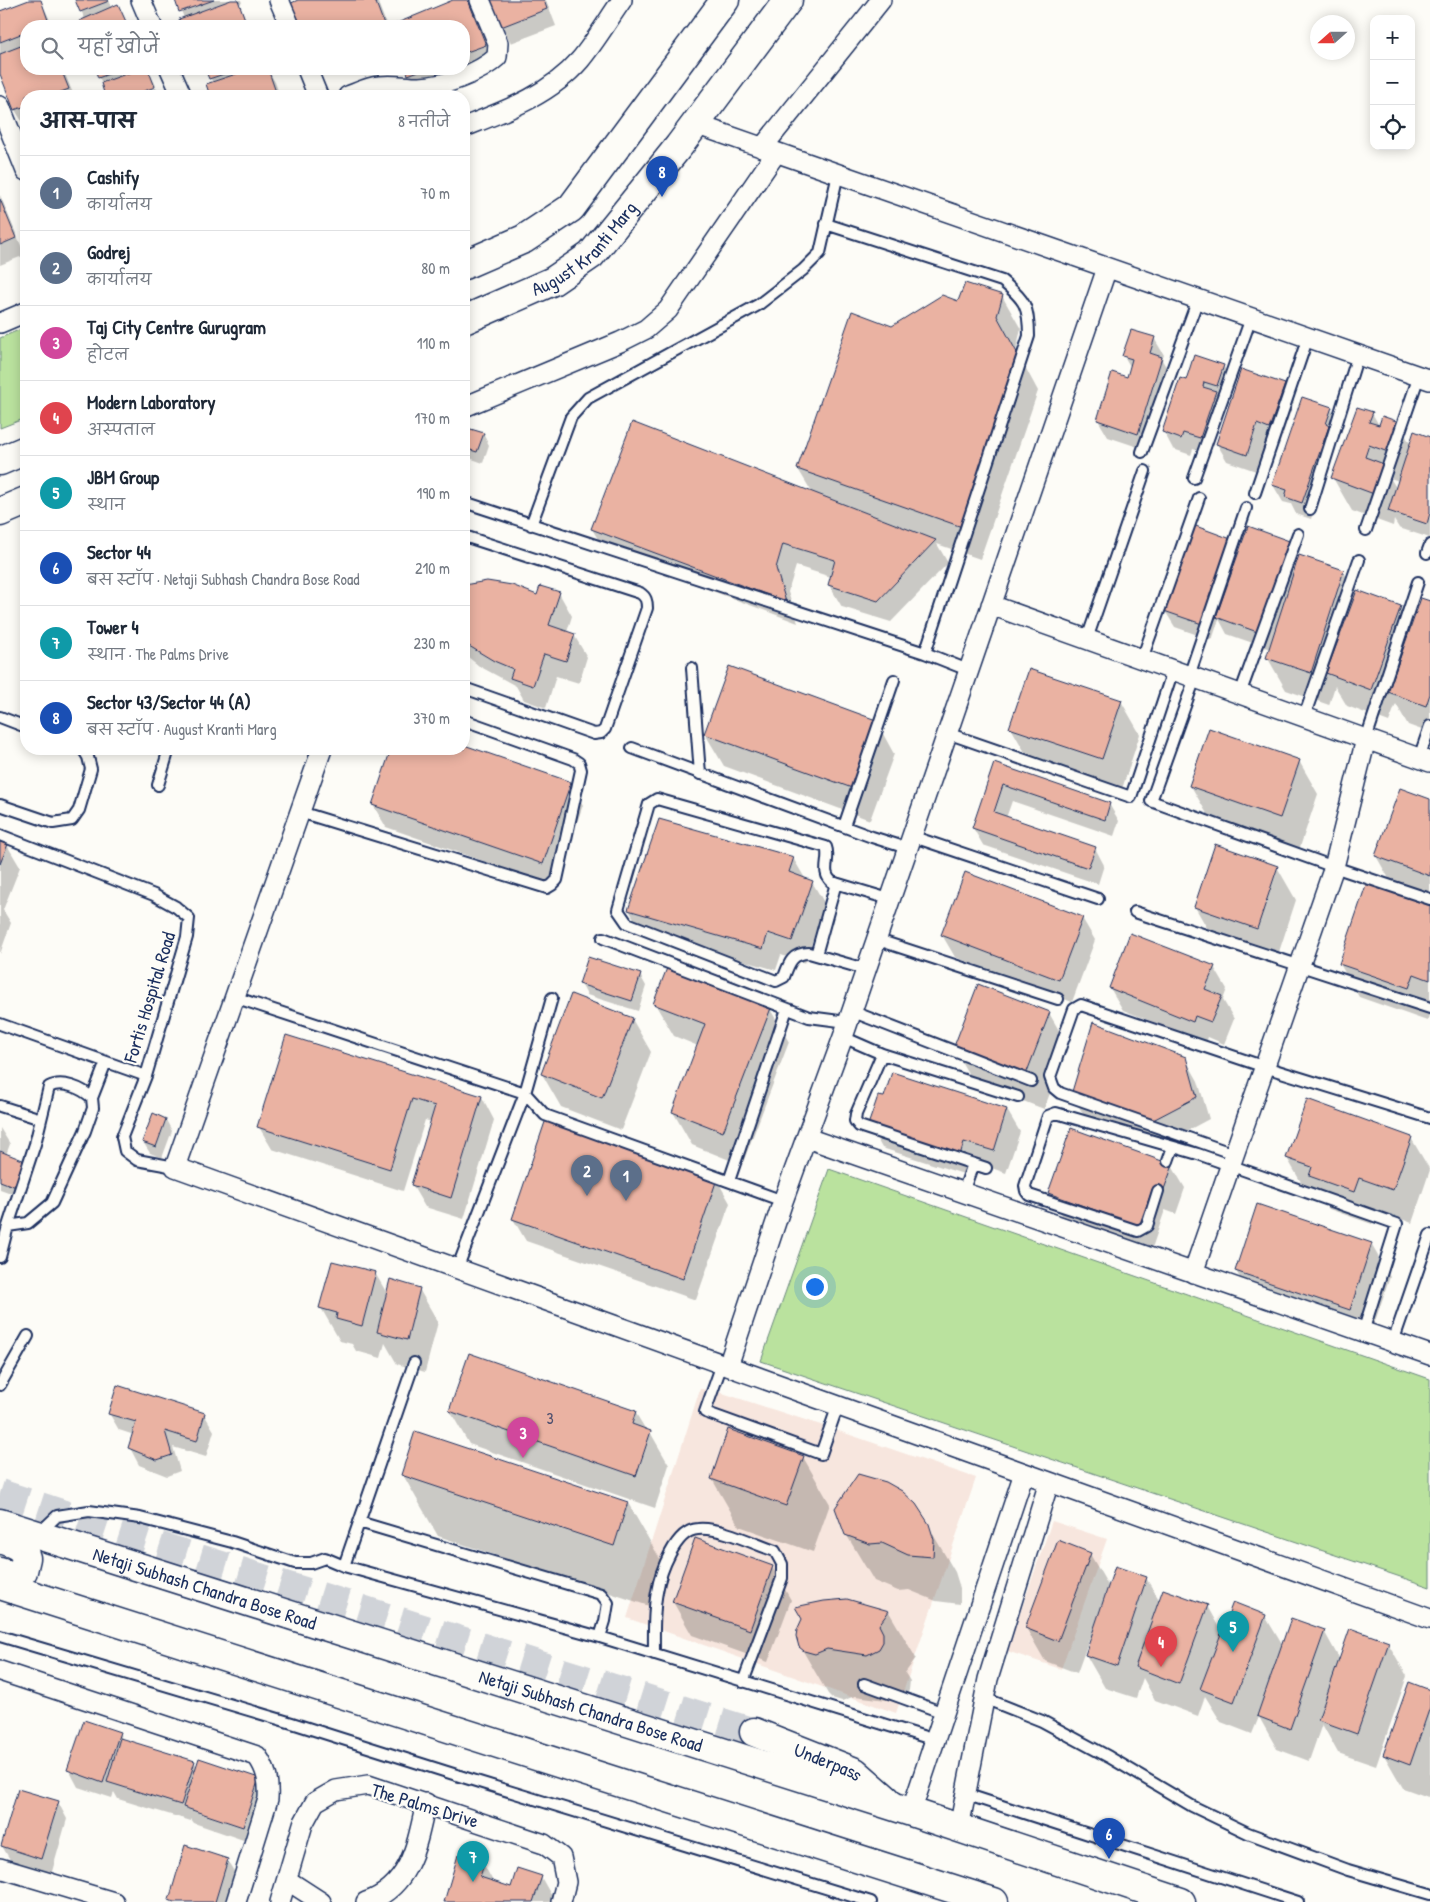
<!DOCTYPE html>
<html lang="hi">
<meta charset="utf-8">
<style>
:root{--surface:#fff;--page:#f6f6f7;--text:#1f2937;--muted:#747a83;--line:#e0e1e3;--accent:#2563eb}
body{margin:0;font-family:"Patrick Hand","Playpen Sans Deva",sans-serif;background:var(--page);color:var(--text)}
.controls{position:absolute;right:15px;top:15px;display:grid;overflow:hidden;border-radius:10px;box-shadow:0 2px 12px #0003}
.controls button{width:45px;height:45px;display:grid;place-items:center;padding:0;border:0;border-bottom:1px solid var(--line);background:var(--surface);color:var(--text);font:25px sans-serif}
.compass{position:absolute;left:1310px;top:15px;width:45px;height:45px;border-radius:50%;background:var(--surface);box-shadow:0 2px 12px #0003;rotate:249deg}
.you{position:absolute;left:814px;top:1286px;width:18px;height:18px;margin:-12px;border:4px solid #fff;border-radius:50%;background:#1a73e8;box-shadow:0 0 0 8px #1a73e833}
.badge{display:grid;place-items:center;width:32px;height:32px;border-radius:50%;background:var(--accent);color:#fff;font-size:16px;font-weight:700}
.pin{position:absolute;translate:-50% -41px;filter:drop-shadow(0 1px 2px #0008)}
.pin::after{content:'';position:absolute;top:26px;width:18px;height:15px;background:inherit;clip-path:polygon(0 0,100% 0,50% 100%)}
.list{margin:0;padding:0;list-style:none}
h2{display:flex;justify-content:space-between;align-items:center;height:65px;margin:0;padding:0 20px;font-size:21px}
h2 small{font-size:16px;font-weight:400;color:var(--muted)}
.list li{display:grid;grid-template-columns:32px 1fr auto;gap:15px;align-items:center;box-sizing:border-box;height:75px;padding:0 20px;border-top:1px solid var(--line)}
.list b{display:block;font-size:19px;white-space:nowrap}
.list p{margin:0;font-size:16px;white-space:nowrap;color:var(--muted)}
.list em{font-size:16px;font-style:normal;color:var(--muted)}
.icon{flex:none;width:28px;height:28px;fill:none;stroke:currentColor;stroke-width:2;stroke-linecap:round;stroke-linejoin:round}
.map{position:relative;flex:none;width:1430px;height:1902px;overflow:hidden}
.search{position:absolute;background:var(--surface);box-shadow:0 2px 12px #0003;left:20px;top:20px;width:450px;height:55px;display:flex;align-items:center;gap:12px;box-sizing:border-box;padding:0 18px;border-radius:20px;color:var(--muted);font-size:19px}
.panel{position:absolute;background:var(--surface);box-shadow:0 2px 12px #0003;left:20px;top:90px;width:450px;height:665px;border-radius:20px}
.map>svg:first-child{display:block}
.built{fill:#f7e6de}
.green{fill:#bae29e;stroke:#6a887e}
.shadow{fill:#0003;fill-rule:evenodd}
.building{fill:#eab2a2;stroke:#1b2f5e}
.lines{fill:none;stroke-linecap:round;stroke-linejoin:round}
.secondary-tunnel{stroke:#d0d3d8;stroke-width:28;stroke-dasharray:28 14;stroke-linecap:butt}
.service-casing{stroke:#1b2f5e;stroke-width:14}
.minor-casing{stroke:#1b2f5e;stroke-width:22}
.secondary-casing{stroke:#1b2f5e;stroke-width:31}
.service{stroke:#fdfcf7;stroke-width:10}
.minor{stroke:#fdfcf7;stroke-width:19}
.secondary{stroke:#fdfcf7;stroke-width:28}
.labels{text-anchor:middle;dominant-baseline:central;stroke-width:4.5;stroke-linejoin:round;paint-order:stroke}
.number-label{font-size:16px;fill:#4f506f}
.street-label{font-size:19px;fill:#1b2f5e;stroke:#fdfcf7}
</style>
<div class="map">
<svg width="1430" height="1902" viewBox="0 0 1430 1902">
<rect width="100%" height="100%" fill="#fdfcf7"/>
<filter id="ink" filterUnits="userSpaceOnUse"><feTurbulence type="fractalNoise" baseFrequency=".02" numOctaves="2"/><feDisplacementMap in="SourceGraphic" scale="10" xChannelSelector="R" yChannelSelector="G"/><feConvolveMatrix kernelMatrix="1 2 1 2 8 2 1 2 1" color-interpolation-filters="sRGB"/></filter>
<g filter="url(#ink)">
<path class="built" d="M700 1389 713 1390 830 1428 976 1478 896 1713 627 1618Z
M1052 1521 1107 1539 1061 1669 1007 1651Z"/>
<path class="green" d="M26 327V418L0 428V338Z
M829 1169 1430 1379V1587L761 1361Z"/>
<path class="shadow" d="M32 0H40L53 26H26V69H63L74 96H26L25 126 15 110 0 71V12Z
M76 0H109L112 8 117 5 128 26H83L81 21 85 19Z
M177 0H241L242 3 239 4 249 26H183L181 19 184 18Z
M302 0H377L387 26H299Z
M456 0H468L475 13 494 62 419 91 407 69H464V26H391Z
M492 0H546L556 26 511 43 502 26Z
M96 69H154L155 70 149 72 156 86 127 96H107Z
M207 69H267L275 82 280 96H212L208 85 213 83Z
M156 88 160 96H134Z
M0 195 25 255 0 265Z
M1002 296 1021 329 1016 350 1038 391 980 559 937 544 948 563 891 622 842 607 829 585 831 577 796 566 788 592 798 623 605 551 592 529 813 494 798 469 892 327 959 303Z
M1154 338 1164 355 1162 360 1171 375 1147 450 1108 437 1098 420 1127 379 1131 368 1124 356Z
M1223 366 1233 383 1226 402 1219 400 1224 409 1209 454 1193 449 1191 455 1173 449 1164 432 1187 382Z
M1284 385 1294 401 1279 445 1267 440 1256 471 1227 461 1217 444Z
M1331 408 1341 425 1335 440 1337 443 1311 519 1296 514 1291 504 1283 502 1273 485Z
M1372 413 1380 427 1398 423 1411 445 1430 438V538L1399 528 1394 520 1393 526 1352 511 1333 478ZM1390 478 1399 481 1397 489Z
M464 428 483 434 489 445 483 463 464 456Z
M1231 540 1239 555 1291 543 1299 556 1343 571 1357 594 1400 607 1412 628 1430 602V733L1408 725 1396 704 1389 722 1347 706 1335 686 1329 705 1286 690 1267 657 1270 649 1227 634 1219 619 1212 640 1175 627 1165 611Z
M468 584 538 597 559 593 572 616 567 632 574 635 587 657 579 683 556 676 546 708 524 700 516 686 479 666 468 657 464 651V587Z
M1121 701 1140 734 1121 792 1030 761 1011 728Z
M876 721 894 754 870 820 724 766 705 734Z
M464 746 570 783 583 805 555 886 386 827 373 805 392 749H464Z
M1299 761 1318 794 1299 850 1210 819 1191 786Z
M995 765 1109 804 1119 821 1114 836 1012 801 1006 818 1095 848 1104 865 1098 884 983 845 973 828Z
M1430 800V902L1395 889 1376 856Z
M0 843 7 845 20 867 3 910 11 923 0 954Z
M793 858 806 880 812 882 825 904 805 963 781 955 776 970 642 932 629 910Z
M1277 867 1296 900 1276 961 1214 940 1195 907Z
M1430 905V1013L1427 1021 1359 997 1340 964Z
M1082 918 1095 940 1072 1002 955 957 942 935Z
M1214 967 1227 989 1223 1000 1234 1019 1224 1044 1208 1037 1206 1043 1123 1010 1110 988Z
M640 975 646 986 638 1011 587 995 581 984Z
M655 1004 770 1009 789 1042 742 1165 692 1145 673 1112 698 1046 674 1036Z
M1049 1013 1068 1046 1044 1109 973 1082 954 1049Z
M632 1019 651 1052 621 1130 561 1107 542 1074Z
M287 1036 482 1097 494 1120 464 1219 425 1207 412 1185 432 1122 425 1120 403 1191 272 1149 259 1127Z
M1185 1058 1198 1081 1209 1119 1166 1142 1085 1117 1072 1095Z
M1007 1110 1020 1132 1006 1173 977 1163 973 1177 882 1148 869 1125Z
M166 1120 172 1131 162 1158 150 1153 143 1142Z
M0 1128 10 1144 6 1155 24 1162 31 1173 22 1197 0 1189Z
M1411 1138 1430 1170 1412 1223 1377 1210 1372 1224 1329 1209 1323 1197 1306 1191 1287 1158Z
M1172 1166 1185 1188 1176 1214 1165 1210 1152 1248 1062 1215 1049 1193Z
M717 1180 730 1203 696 1300 526 1241 513 1219Z
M1371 1244 1390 1277 1368 1342 1255 1304 1236 1271Z
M375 1273 388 1295 419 1289 438 1322 425 1372 397 1364 385 1343 381 1358 356 1351 352 1344 340 1341 321 1308Z
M450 1411 635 1412 646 1430 650 1432 669 1465 655 1508 469 1444Z
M109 1413 204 1414 214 1431 206 1457 173 1447 180 1471 167 1476 139 1465 130 1448 134 1435 119 1430Z
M803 1457 830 1504 813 1552 739 1526 712 1479Z
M403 1475 628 1503 663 1564 649 1606 438 1536Z
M927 1524 955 1572 960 1588V1604L936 1601 909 1590 898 1591 874 1581 846 1534Z
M1090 1554 1109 1587 1146 1578 1160 1601 1207 1606 1222 1633 1265 1616 1283 1646 1324 1631 1340 1660 1388 1643 1407 1676 1376 1766 1338 1753 1322 1724 1309 1761 1277 1749 1259 1717 1252 1734 1221 1722 1205 1696 1198 1716 1155 1700 1143 1678 1136 1698 1105 1688 1086 1655 1092 1638 1090 1637 1077 1673 1045 1661 1026 1628Z
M772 1567 791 1600 768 1662 692 1635 673 1602Z
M846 1601 889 1612 916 1658 905 1673 910 1681 909 1690 906 1696 894 1701 855 1696 842 1701 832 1698 828 1694 800 1646 803 1620Z
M1430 1691V1793L1428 1797 1403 1788 1384 1755Z
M119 1733 123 1740 194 1762 197 1767 258 1779 268 1795 252 1843 194 1823 191 1819V1821L118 1799 114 1792 112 1798 78 1787 69 1770Z
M58 1802 67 1819 51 1875 12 1863 2 1846Z
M227 1860 237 1876 229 1902H171L170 1900Z
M484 1865 494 1883 512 1889 541 1877 555 1902H445Z"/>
<path class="building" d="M29 0H41L49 23 42 26H26V32L0 42V11Z
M75 0H108L109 1 80 12Z
M175 0H214L179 12Z
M231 0H238L247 25 243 26H182L179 19Z
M298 0H375L384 24 377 26H298L289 4Z
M453 0H468L486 45 464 53V26H390Z
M490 0H544L547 9 501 27Z
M118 4 128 26H81L79 21Z
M26 44V69H61L69 89 50 96H26V106L14 110 0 74V54Z
M95 69H122L98 78Z
M140 69H148L155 87 131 96H105L101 83Z
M205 69H239L209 79Z
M251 69H268L277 95 210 96 206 84Z
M406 69H424L408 75Z
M0 199 16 238 0 245Z
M965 283 1003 295 997 316 1020 358 962 527 797 469 852 311 892 326 942 295 958 301Z
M1131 330 1155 337 1150 353 1162 357 1138 434 1097 420 1112 372 1127 377 1132 359 1122 356Z
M1194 355 1224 365 1217 386 1204 382 1203 387 1216 391 1200 438 1183 433 1181 439 1162 432 1180 378 1186 380Z
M1241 369 1285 384 1269 429 1257 424 1247 455 1216 444Z
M1302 397 1332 407 1326 424 1329 426 1302 503 1285 497 1287 490 1272 485Z
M1357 407 1373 412 1369 422 1379 425 1382 416 1399 422 1388 452 1369 445 1365 457 1384 464 1374 494 1331 478Z
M632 422 936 540 878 601 828 585 835 560 783 544 776 568 786 602 591 529Z
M464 427 484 433 477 452 464 448Z
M1414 431 1430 437V513L1427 524 1388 511Z
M1193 525 1231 539 1202 624 1164 611Z
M1248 526 1292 542 1260 633 1216 617Z
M1299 555 1344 570 1311 673 1266 658Z
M487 581 512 585 537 595 540 586 560 592 549 625 575 634 566 661 544 654 533 686 510 678 513 669 494 661 464 643V585Z
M1357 590 1401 606 1371 690 1326 673Z
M1421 598 1430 601V694L1426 706 1388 692Z
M729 666 876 720 852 788 704 734Z
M1029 669 1122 700 1102 759 1009 728Z
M1209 728 1300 760 1280 818 1189 786Z
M464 745 571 782 543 864 372 805 391 749H464Z
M994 763 1110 803 1105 820 1003 785 994 812 1096 847 1088 868 972 828Z
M1400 788 1430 799V876L1375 856Z
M659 819 794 857 789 872 813 881 792 941 768 933 763 949 628 910Z
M0 842 8 844 0 864Z
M1215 844 1278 866 1257 929 1194 907Z
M965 872 1083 917 1059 980 941 935Z
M1367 882 1430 904V980L1414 974 1409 988 1339 964Z
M1130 933 1215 966 1205 989 1222 996 1211 1022 1195 1016 1193 1022 1109 988Z
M588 957 641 974 632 1001 579 984Z
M667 968 771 1008 723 1132 672 1112 705 1024 653 1004Z
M978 984 1050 1012 1025 1077 953 1049Z
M571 994 633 1018 602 1098 541 1074Z
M1093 1022 1186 1057 1197 1097 1153 1120 1071 1095Z
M286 1035 482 1096 451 1198 411 1185 435 1106 412 1099 390 1169 257 1127Z
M892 1072 1007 1109 994 1151 964 1142 960 1155 868 1125 878 1096 884 1097Z
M1307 1099 1412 1137 1393 1190 1359 1178 1354 1192 1309 1176 1312 1167 1286 1158Z
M153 1113 166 1119 156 1147 142 1142Z
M546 1119 717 1179 683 1279 512 1219Z
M1071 1128 1173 1165 1163 1192 1153 1188 1139 1226 1048 1193Z
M0 1151 25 1161 16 1187 0 1181Z
M1257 1204 1372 1243 1350 1310 1235 1271Z
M332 1261 376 1272 362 1326 336 1319 337 1313 319 1308Z
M390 1279 420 1288 407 1340 377 1332Z
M469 1353 636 1411 632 1424 651 1431 636 1476 449 1411Z
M117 1385 205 1413 197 1441 165 1431 172 1455 157 1460 128 1448 136 1422 108 1414Z
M728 1429 804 1456 786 1506 711 1479Z
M415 1431 628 1502 614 1546 401 1475Z
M858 1474 886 1482 902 1491 916 1504 929 1524 934 1540 933 1557 908 1555 882 1543 870 1544 845 1535 835 1508Z
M695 1538 773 1566 750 1630 672 1602Z
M1058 1540 1091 1553 1058 1641 1025 1628Z
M1115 1566 1147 1577 1117 1666 1085 1655Z
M1163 1589 1208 1605 1179 1684 1135 1667Z
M847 1599 889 1611 879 1625 883 1633V1642L879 1649 867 1655 827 1649 815 1654 804 1651 799 1647 796 1636 797 1630 802 1619 795 1607 824 1601Z
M1233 1602 1266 1615 1234 1702 1200 1689Z
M1291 1618 1325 1630 1290 1729 1257 1716Z
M1350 1628 1389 1642 1357 1734 1318 1720Z
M1409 1682 1430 1690V1707L1410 1765 1383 1755Z
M84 1720 120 1732 103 1783 67 1770Z
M120 1738 195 1761 181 1805 107 1782Z
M199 1758 259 1778 243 1827 183 1807Z
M18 1789 59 1801 41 1859 1 1846Z
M185 1845 228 1859 215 1902H174L169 1900Z
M458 1855 484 1864 480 1877 511 1887 517 1868 542 1876 533 1902H444Z"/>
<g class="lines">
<path class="secondary-tunnel" d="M0 1493 161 1546 754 1732"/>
<g class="service-casing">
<path id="service" d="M826 224 1002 281C1025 300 1029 306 1029 336L925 653
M1142 452 1198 299
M1194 478 1251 318
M1255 493 1308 337
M464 502 925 653 968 670
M1310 509 1358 355
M531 525 571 417 588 398 758 305 803 270 820 253 838 174
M1366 530 1419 376
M464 536 640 593C646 597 647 601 647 608L605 729 601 733 594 734 464 688
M1427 553 1430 545
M1087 639 1145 471
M1142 659 1199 498
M692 668 700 774
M1189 676 1246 508
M1195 678 1151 801 1334 867 1430 899
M1240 694 1298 534
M0 717 26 727
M1304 717 1359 560
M947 733 1131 797 1173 670
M1366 739 1418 582
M632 748 872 837 907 848
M1419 758 1430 726
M158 785 169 749
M0 805 53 823 72 820 79 810 91 769 88 757 83 749
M300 812 547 888 552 885 557 880 581 770 579 763 573 759 464 720
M844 826 894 680
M0 835 154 895 176 907 189 918 187 937 146 1076 0 1024
M911 836 1098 899
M1135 912 1430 1008
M603 938 809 1017 847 1022
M875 939 1058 999
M816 955 836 883
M865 969 809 953C792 953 789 963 784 977L776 981 627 923 618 910 649 804 657 799 826 847C831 859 820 872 832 882L889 899
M234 997 525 1093 457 1269
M552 998 525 1093 545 1115 783 1201
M851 1011 1031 1081
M843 1037 882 1054 1018 1097
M882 1054 856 1114 855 1121 859 1126 986 1168
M146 1076 122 1137 125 1151 137 1160 175 1167
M0 1106 41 1119
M1234 1154 1060 1093 1054 1088 1050 1077 1074 1009 1081 1005 1265 1067 1430 1118
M1168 1161 1173 1147
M729 1181 787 1009
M1158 1191 1147 1226 1138 1231 1029 1195 1026 1191 1025 1186 1048 1116 1056 1113 1198 1154 1397 1224 1363 1332
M963 1192 973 1164
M8 1226 28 1223 52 1203 85 1131 93 1108 92 1098 106 1062
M0 1257 8 1226 35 1144 49 1087C62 1080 82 1088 92 1098
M1393 1342 1430 1235
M722 1364 705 1412 821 1454 838 1405
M0 1385 28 1336
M359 1522 601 1594 608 1603 605 1621 600 1637
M38 1534 57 1516 89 1511 140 1518 232 1542 295 1563H311L325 1558 344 1566 600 1637 935 1740
M344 1566 414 1363
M0 1636 292 1723 466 1778 871 1902
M654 1654C654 1634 653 1612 657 1592 660 1573 675 1530 698 1529 721 1527 754 1544 775 1551L782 1564V1578L743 1682
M864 1684 944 1713
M984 1698 1042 1721 1109 1757 1192 1806 1248 1833 1348 1870 1430 1894
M965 1794 1298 1902"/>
</g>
<g class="minor-casing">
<path id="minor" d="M141 0 152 26
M279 0 290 26
M170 69 182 96
M307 69 318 96
M348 96C356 93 364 89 373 87 388 83 404 87 419 87 442 87 480 73 497 57L498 43 480 0
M0 106 26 171
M695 124 1430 380
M464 127C505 111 550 95 580 60 595 42 608 20 622 0
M762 148 881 0
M0 323 26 312
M464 407 620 342 646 329 668 310 776 153
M991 605 1430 762
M322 749 175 1167 1430 1619
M807 1138 1430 1355
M1193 1273 1334 867 1366 739
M728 1366 783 1201 843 1037 1107 268
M0 1671 257 1756C267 1770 269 1782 268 1799L236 1902
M911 1812 1024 1473
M959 1828 988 1679 1049 1482
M0 1868 114 1902
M287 1880 321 1902
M280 1902 303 1824 315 1802 336 1790 368 1785 544 1844 561 1857 566 1882 561 1902
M366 1902C411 1887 417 1843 426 1803"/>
</g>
<g class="secondary-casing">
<g id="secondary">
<path d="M464 265 524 239 571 208 725 0"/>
<path id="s1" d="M464 320 553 281 591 255 679 146 788 0"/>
<path d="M0 461 26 450"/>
<path d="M0 512 26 501"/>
<path id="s2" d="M0 1523 911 1812 1181 1902"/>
<path d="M0 1539C11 1543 23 1545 26 1558L23 1571C15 1576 8 1575 0 1572"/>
<path d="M0 1585 994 1902"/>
<path id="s3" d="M754 1732 855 1772 887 1800"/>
</g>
</g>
<use href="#service" class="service"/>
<use href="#minor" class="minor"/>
<use href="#secondary" class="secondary"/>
</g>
</g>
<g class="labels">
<g class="number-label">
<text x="550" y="1418">3</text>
</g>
<g class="street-label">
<text stroke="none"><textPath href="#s1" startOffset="142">August Kranti Marg</textPath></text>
<text transform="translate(149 997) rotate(-73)">Fortis Hospital Road</text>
<text stroke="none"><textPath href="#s2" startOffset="215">Netaji Subhash Chandra Bose Road</textPath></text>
<text stroke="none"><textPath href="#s2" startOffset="620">Netaji Subhash Chandra Bose Road</textPath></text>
<text stroke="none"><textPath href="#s3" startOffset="80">Underpass</textPath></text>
<text transform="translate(425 1805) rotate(17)">The Palms Drive</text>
</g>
</g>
</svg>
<div class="controls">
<button>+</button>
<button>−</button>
<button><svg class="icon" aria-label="locate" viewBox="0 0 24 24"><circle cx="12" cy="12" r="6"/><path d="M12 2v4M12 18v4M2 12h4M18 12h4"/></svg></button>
</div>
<svg class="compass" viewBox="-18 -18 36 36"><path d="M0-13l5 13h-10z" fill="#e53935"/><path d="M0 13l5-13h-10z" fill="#747a83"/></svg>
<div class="you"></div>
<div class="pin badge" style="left:626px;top:1201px;background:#5c6f8a">1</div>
<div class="pin badge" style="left:587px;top:1196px;background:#5c6f8a">2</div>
<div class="pin badge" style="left:523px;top:1458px;background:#d1479c">3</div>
<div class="pin badge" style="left:1161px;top:1667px;background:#e0444e">4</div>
<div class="pin badge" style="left:1233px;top:1652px;background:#0f9aa8">5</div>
<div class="pin badge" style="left:1109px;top:1859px;background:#1a4fb4">6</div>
<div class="pin badge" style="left:473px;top:1882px;background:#0f9aa8">7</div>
<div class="pin badge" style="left:662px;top:197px;background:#1a4fb4">8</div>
<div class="search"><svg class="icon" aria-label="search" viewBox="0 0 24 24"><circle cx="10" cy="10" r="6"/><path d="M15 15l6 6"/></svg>यहाँ खोजें</div>
<section class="panel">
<h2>आस-पास<small>8 नतीजे</small></h2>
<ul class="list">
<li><span class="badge" style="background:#5c6f8a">1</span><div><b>Cashify</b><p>कार्यालय</p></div><em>70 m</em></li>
<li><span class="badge" style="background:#5c6f8a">2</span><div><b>Godrej</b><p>कार्यालय</p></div><em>80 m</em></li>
<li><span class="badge" style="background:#d1479c">3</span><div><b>Taj City Centre Gurugram</b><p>होटल</p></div><em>110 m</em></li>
<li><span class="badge" style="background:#e0444e">4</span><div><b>Modern Laboratory</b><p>अस्पताल</p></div><em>170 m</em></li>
<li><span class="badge" style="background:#0f9aa8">5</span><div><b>JBM Group</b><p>स्थान</p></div><em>190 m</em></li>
<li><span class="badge" style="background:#1a4fb4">6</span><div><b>Sector 44</b><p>बस स्टॉप · Netaji Subhash Chandra Bose Road</p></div><em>210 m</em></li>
<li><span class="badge" style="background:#0f9aa8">7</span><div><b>Tower 4</b><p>स्थान · The Palms Drive</p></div><em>230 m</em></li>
<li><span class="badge" style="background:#1a4fb4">8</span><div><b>Sector 43/Sector 44 (A)</b><p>बस स्टॉप · August Kranti Marg</p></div><em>370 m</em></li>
</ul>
</section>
</div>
